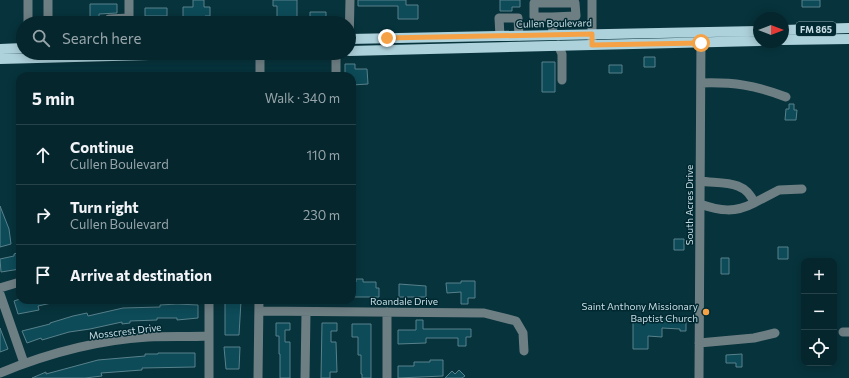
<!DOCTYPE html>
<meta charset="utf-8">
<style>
:root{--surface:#05262d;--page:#133239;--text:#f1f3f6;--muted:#97a5aa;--line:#264349}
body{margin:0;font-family:Commissioner,sans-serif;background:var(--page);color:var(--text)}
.controls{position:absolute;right:12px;bottom:12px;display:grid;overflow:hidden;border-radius:8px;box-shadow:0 2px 10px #0003}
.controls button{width:36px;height:36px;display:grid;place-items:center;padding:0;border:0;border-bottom:1px solid var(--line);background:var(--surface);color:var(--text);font:20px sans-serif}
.compass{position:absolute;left:753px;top:12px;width:36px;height:36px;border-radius:50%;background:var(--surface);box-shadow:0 2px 10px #0003;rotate:90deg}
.stop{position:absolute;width:12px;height:12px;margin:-9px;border:3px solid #f5a246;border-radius:50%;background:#fff}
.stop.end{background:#f5a246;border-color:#fff;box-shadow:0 1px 4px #0008}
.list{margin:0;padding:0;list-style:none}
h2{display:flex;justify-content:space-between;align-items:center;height:52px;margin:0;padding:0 16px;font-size:17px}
h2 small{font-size:13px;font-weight:400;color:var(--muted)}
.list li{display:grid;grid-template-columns:26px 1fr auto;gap:12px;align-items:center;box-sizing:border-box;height:60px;padding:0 16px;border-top:1px solid var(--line)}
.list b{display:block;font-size:15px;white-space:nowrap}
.list p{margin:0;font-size:13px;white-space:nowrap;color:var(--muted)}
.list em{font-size:13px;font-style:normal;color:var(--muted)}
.icon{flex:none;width:22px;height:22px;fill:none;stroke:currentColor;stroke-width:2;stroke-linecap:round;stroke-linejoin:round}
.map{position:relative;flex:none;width:849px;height:378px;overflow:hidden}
.search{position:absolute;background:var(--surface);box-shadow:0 2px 10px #0003;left:16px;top:16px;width:340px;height:44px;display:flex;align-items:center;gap:10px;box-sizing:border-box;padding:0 14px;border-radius:22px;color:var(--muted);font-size:15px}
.panel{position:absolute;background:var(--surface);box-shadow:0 2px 10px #0003;left:16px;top:72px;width:340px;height:232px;border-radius:12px}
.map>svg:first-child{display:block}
.building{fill:#0d4b58;stroke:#58818b}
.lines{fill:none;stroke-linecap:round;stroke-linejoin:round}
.minor{stroke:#6e7f84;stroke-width:9}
.major{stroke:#aed2dc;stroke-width:10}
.route{stroke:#f5a246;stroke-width:5}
.poi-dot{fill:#f5a246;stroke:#002932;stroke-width:1.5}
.labels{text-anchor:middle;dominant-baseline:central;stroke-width:3;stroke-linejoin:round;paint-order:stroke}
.shield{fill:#002932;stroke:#8ca7ae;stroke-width:1}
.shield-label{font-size:9px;font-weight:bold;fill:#c8dde3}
.street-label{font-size:10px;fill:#c8dde3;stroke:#002932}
.poi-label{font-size:10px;fill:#c8dde3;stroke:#002932;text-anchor:end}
</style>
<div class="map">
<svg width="849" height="378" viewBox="0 0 849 378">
<rect width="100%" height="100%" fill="#07333c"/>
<path class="building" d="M193 0H204V7H210V16H205V23H183V7H193Z
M273 0H297V23H277V6H273Z
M358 0H406V5H418V19H398V6H358Z
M500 0H520V7H512V11H500Z
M802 0H820V7H802Z
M90 4H117V13L99 14V23H90Z
M145 8H167V16H145Z
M310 12H326V23L310 21Z
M644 57H655V67H644Z
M542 62H555V92H542Z
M345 64H355V69H367L368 84 352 85V76H345Z
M609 65H622V73H609Z
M789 104H794V110H797L796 120H785L786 109H789Z
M0 206 9 229 11 244 0 247Z
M674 239H684V250H674Z
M778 247H788V259H778Z
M20 252V269L1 272 0 259 14 256V254Z
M721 258H729V274H721Z
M356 279H363V282H376V288H379V297H352V282H356Z
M461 281H475V298H468V304H461V292L447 293 446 283H461Z
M399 284 426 286V297H399Z
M20 299V300H55L56 302 38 306 39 310 18 314 14 301Z
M225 301H241L239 335H225Z
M177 304 198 305V318L177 320V318H157V320L130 321V323L122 324V322L90 329 69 332 42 340 41 338 27 343 22 331 50 324V323L73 316 87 313 88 316 123 308 160 307V305Z
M650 318 686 319V331H680V329L662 328V337L648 336V349H633V319Z
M416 320H423V329H471V337H466V346H458V338H426V343L398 344V330H416Z
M276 323H290V330H285V342H290V378H280V354H279V336H276Z
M322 323H337V331H331V342H336L337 372H330V378H321Z
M352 324H371V378H362V374H361V355H358V337H352Z
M0 328 8 349 0 352Z
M224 347H240L239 369H226Z
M158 353H195V367L142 368V370L101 373 102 376 85 378H32L46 372V374L98 360 145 356V354H158Z
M742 354V367H736V363H726V355Z
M430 360H443V376L398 378V366H414V362H430Z
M459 370 465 376 462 378H445L452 371 455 374Z"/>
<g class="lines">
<path class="minor" d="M592 0V45
M552 17H534V3H575L576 16 552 17 553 35
M28 23V0
M48 23V0
M106 23 109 19 129 18
M129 23V0
M500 36 499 18H518L519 36
M349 45 350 0
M558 45 562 54V80
M336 53V76
M260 76V53
M701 83C733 82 755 85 786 97
M754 203 779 190 802 189
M700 204C720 211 735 213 754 203 746 179 720 184 700 181
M0 288 20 282
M0 294 24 363
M259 311 484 313 516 321 523 333 524 351
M843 332H849
M699 343 754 338 775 333
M0 373C46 354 97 340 148 337 168 336 189 337 209 336
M209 378V300
M258 378 259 300
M305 378 306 312
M387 378V312
M699 378 701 36"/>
<path class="major" d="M783 30 849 28
M349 39 759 31
M783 40 849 39
M0 49 23 48
M349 51 759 41
M0 59 224 53"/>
</g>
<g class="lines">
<path class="route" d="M387 38 592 34V45L701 43"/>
</g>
<circle class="poi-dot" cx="706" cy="312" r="4"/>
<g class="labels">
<rect class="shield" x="796" y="22" width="40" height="14" rx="3"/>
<g class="shield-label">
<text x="816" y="29">FM 865</text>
</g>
<g class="street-label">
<text transform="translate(554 23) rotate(-1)">Cullen Boulevard</text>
<text transform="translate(689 205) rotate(-90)">South Acres Drive</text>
<text x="404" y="301">Roandale Drive</text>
<text transform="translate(125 331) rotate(-7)">Mosscrest Drive</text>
</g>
<g class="poi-label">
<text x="698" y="306">Saint Anthony Missionary<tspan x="698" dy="12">Baptist Church</tspan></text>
</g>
</g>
</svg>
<div class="controls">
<button>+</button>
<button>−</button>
<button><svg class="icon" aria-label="locate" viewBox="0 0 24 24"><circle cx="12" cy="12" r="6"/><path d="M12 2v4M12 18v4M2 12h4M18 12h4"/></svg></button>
</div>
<svg class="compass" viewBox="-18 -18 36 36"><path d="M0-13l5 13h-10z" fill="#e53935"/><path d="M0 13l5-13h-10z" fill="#97a5aa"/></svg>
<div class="stop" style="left:701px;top:43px"></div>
<div class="stop end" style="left:387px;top:38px"></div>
<div class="search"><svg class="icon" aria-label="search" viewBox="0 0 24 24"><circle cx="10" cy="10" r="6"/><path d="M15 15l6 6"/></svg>Search here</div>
<section class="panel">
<h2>5 min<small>Walk · 340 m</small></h2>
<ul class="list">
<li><svg class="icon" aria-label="ahead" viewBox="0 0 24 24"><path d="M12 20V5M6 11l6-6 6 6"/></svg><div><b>Continue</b><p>Cullen Boulevard</p></div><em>110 m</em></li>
<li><svg class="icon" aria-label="right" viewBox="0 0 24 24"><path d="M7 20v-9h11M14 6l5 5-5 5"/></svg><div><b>Turn right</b><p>Cullen Boulevard</p></div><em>230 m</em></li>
<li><svg class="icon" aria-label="arrive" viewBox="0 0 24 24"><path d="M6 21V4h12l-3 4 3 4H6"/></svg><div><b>Arrive at destination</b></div></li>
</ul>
</section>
</div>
